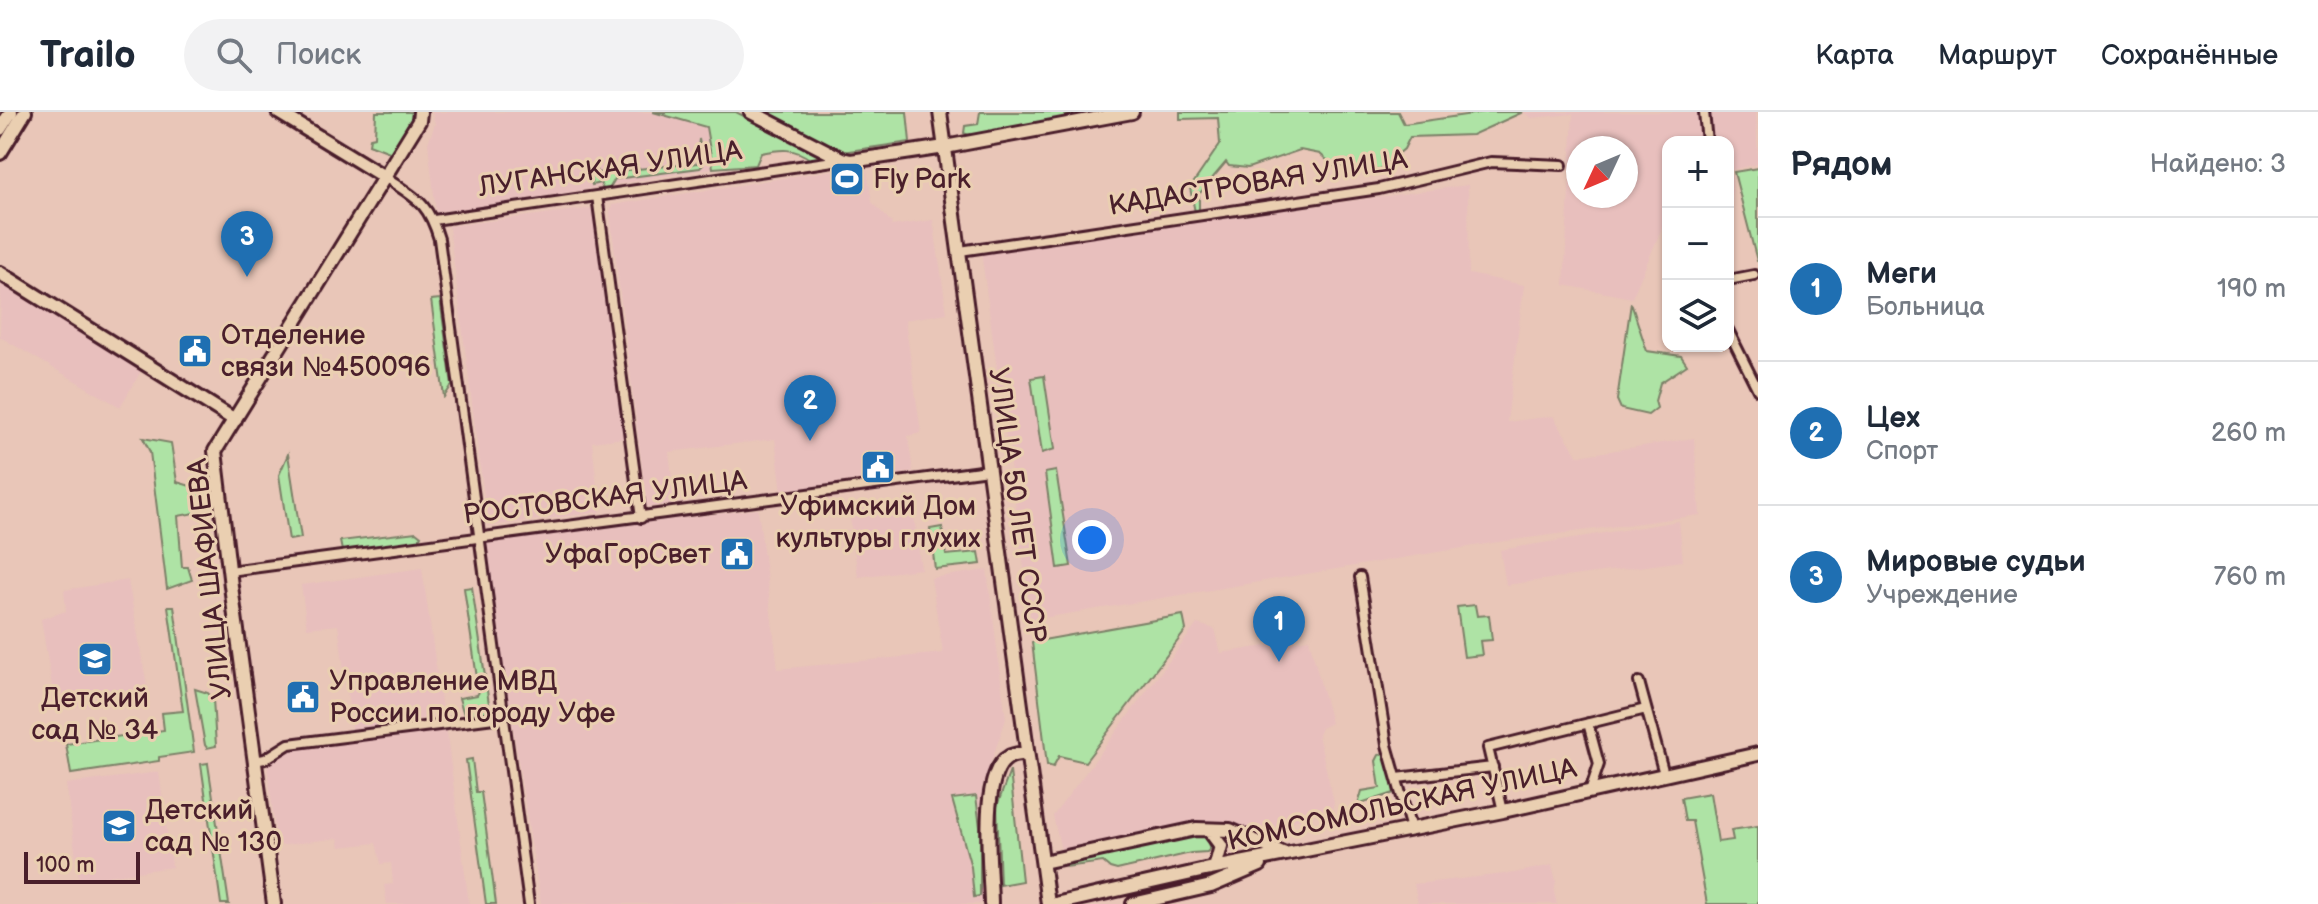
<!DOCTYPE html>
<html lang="ru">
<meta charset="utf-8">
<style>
:root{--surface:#fff;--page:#f2f2f3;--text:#1f2937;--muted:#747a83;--line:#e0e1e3;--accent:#1f6fb2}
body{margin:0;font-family:"Balsamiq Sans",sans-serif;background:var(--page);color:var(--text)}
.controls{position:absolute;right:24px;top:24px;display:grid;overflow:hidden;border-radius:16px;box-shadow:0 2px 6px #0004}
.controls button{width:72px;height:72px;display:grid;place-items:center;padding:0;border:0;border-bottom:2px solid var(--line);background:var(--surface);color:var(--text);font:40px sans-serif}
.compass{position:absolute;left:1566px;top:24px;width:72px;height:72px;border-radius:50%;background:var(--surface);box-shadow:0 2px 6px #0004;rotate:226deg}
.scale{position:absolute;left:24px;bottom:20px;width:116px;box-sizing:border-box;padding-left:8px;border:4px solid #4a1f2b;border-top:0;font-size:22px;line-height:28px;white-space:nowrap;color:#4a1f2b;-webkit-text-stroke:6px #eacfb1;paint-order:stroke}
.you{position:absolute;left:1092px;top:428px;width:28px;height:28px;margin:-20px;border:6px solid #fff;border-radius:50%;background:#1a73e8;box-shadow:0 0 0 12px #1a73e833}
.badge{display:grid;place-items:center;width:52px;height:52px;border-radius:50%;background:var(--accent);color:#fff;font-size:26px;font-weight:700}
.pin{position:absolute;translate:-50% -66px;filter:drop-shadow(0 2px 4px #0008)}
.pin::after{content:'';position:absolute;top:42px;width:28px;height:24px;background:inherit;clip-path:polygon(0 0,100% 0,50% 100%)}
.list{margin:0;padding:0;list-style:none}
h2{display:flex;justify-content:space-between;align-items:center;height:104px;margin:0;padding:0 32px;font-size:34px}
h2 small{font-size:26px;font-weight:400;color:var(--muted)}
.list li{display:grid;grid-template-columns:52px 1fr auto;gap:24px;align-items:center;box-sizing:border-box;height:144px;padding:0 32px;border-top:2px solid var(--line)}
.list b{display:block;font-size:30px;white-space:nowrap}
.list p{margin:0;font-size:26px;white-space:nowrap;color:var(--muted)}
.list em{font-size:26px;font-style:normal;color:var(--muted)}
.icon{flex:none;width:44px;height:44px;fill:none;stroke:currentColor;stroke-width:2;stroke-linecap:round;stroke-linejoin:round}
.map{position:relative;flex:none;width:1758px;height:792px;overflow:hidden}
header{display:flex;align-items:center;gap:48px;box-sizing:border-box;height:112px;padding:0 40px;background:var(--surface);border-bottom:2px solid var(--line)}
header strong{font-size:38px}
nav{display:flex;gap:44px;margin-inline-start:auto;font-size:28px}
.search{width:560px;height:72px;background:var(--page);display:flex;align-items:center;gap:20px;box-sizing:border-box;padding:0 28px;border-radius:44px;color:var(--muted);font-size:30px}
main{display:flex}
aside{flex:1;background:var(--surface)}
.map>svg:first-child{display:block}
.built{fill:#e8bfbd;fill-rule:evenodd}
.green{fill:#aee3a5;stroke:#7c8168;stroke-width:2}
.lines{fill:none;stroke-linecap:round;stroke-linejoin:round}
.street-casing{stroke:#4a1f2b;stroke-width:14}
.secondary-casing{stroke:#4a1f2b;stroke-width:18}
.primary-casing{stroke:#4a1f2b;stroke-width:18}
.street{stroke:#eacfb1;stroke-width:8}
.secondary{stroke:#eacfb1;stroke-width:12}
.primary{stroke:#eacfb1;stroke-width:12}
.labels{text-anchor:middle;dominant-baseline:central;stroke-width:6;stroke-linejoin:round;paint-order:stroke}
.street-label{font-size:28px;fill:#4a1f2b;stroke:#eacfb1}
.poi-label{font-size:28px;fill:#4a1f2b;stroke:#eacfb1;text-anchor:start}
</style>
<header>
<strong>Trailo</strong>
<div class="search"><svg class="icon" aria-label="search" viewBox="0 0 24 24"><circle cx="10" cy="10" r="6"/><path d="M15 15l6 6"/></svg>Поиск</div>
<nav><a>Карта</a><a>Маршрут</a><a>Сохранённые</a></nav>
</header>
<main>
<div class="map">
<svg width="1758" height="792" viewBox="0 0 1758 792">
<rect width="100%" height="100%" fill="#e9c6b8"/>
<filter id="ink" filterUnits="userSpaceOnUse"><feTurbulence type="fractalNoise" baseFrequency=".0125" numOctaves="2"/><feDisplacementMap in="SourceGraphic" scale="16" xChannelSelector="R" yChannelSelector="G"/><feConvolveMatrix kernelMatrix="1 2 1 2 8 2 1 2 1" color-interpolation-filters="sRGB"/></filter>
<g filter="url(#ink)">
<path class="built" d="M432 0H652L706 15 713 56 501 92 436 100 428 31 435 12Z
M1523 0H1756L1758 52 1732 58 1733 123 1728 124V30H1668V102L1632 186 1564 173 1573 2 1532 6ZM1578 36H1626V84H1578Z
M866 53 872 90 892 111 891 114 933 108 947 201 905 208 921 321 908 324 913 360 782 379 775 327 669 340 675 392 647 395 610 101 612 93Z
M1468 73 1469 162 1524 173 1507 310 1553 304 1578 344 1694 326 1700 403 1498 430 1031 508 981 139Z
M593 96 624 326 592 330 600 400 488 414 449 114Z
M1 170 143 256 120 295 0 225Z
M912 389 921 457 858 465 849 398Z
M758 397 778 557 943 541 931 466 987 458 1006 607 982 676 987 716 989 785 985 789 979 792H541L483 429Z
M1679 409 1683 449 1506 473 1500 438Z
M422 456 443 604 352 617 338 513 307 516 301 473Z
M128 468 149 585 56 598 41 507 66 499 64 478Z
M1197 512 1215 517 1221 541 1309 527 1331 611 1321 616 1318 623 1334 690 1332 698 1252 721 1171 717 1061 738 1053 704Z
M446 616 469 792H387L384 773 393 772 391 751 381 752 376 731 340 735 338 726 277 734 267 652 290 636Z
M159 660 172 755 79 768 66 672Z
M1552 753 1556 769 1554 780 1557 792H1418L1414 772 1514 761Z"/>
<path class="green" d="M376 0H413L415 7 392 41 369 32 370 26 375 25Z
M653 0H736L828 47 811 48C795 35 780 37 761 41L756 53 713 56 706 15Z
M758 0H907L910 30 842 40 830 38Z
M980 0H1099L1093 5 975 26 964 21 965 14 978 12Z
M1180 0H1398L1404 12 1486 0H1523L1472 23 1410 25 1404 37 1379 58 1334 54 1320 42 1300 38 1248 56 1229 54 1226 50 1199 82V98L1195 100 1190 76 1220 32 1218 6 1180 7Z
M699 27 703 53 700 56 615 67 609 77H603L600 71 592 73 588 54 595 53 597 61 697 51Z
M1758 56V149H1757L1734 60Z
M440 187 452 273 444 285 431 188Z
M1631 191 1647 239 1681 244 1687 253 1660 271 1655 289 1657 296 1648 303 1621 297 1617 288Z
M1044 264 1055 337 1042 341 1031 266Z
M143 326 171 331 177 370 214 381 217 397 178 404 182 455H188L192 468 167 477 150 340Z
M288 342 301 426 289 428 279 363Z
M1056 359 1071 454 1058 456 1045 361Z
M942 415 946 443 979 440 981 452 935 457 930 417Z
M416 420 421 424 417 430 342 439 340 429Z
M472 475 490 599 464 603 459 586 477 583 479 580 464 476Z
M1475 493 1477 504 1489 503 1492 528 1480 529 1482 543 1464 545 1457 495Z
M168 494H174L194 640 159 645V649L71 662 66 632 164 618 162 601 183 599Z
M1183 503 1186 518 1085 650 1059 644 1053 655 1047 653 1032 530Z
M195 577 208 581 213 587 216 634 207 636 205 633Z
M1386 641 1394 681 1358 693 1362 679 1380 676 1376 649 1379 643Z
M472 647 476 680H481L496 792H486L466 648Z
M208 651V652L229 792H221L201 652Z
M1010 659 1022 769 1000 773 997 694Z
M1710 681 1718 730 1733 728 1731 718 1758 714V792H1707L1692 709H1685L1681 686Z
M976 684 980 715V784L974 785 971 755 952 687Z
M1195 723 1204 724 1209 728 1210 737 1207 740 1191 741 1117 758 1110 756 1103 750 1066 755 1065 748Z"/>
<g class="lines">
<g class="street-casing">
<path id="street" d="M1704 0 1707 30
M386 66C417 87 428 90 439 127L529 792
M597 84 641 406
M434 108 840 48
M960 139 1379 77 1491 50 1562 53
M1728 168 1754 163
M1728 218 1758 278
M229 459 988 358
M1360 465 1387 633 1411 717
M1639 570 1664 662
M1588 611 1599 652 1590 679
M254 649 265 647 289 632 502 605
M1397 666 1493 655
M1503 699 1488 636 1646 597"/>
</g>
<g class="secondary-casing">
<path id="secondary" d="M278 0 386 66
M940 0 1048 792
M0 17 11 0
M0 41 25 0
M0 161 235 308
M1209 718 1221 734 1215 756
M1043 750 1196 717 1230 718 1285 742
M274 792 231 474 215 339 419 9 420 0
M991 792C991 762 978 660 1009 645 1013 642 1022 642 1027 641
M1055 792 1205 758 1503 699 1758 642
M1133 792 1211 774 1260 753"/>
</g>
<g class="primary-casing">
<path id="primary" d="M751 0 842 47 851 49 945 35 1132 0"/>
</g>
<use href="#street" class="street"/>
<use href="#secondary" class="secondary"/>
<use href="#primary" class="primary"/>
</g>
</g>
<defs>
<g id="stadium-square" transform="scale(1.8)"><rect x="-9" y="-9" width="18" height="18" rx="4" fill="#1f6fb2" stroke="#eacfb1"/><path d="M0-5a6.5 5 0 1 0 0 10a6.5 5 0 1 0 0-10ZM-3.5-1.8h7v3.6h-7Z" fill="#fff"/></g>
<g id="civic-square" transform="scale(1.8)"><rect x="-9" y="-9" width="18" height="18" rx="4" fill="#1f6fb2" stroke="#eacfb1"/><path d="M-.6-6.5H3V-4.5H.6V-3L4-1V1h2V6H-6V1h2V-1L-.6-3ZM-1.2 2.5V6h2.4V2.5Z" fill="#fff"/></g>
<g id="school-square" transform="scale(1.8)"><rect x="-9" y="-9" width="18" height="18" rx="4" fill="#1f6fb2" stroke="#eacfb1"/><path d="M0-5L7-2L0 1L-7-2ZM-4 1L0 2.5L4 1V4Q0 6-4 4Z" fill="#fff"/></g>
</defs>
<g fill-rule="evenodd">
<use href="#stadium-square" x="847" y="67"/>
<use href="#civic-square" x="195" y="239"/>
<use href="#civic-square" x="878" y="355"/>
<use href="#civic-square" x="737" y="442"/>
<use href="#school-square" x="95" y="547"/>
<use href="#civic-square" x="303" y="585"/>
<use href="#school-square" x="119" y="714"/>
</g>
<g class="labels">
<g class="street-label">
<text transform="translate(610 57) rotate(-8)">ЛУГАНСКАЯ УЛИЦА</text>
<text transform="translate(1258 71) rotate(-9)">КАДАСТРОВАЯ УЛИЦА</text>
<text transform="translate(605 386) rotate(-7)">РОСТОВСКАЯ УЛИЦА</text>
<text transform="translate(1017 393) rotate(82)">УЛИЦА 50 ЛЕТ СССР</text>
<text transform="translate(210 467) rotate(-96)">УЛИЦА ШАФИЕВА</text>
<text transform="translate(1402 693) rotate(-12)">КОМСОМОЛЬСКАЯ УЛИЦА</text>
</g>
<g class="poi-label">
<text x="873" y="67">Fly Park</text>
<text x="221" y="223">Отделение<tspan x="221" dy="32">связи №450096</tspan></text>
<text x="878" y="394" text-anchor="middle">Уфимский Дом<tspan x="878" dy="32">культуры глухих</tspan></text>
<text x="711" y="442" text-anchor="end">УфаГорСвет</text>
<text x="329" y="569">Управление МВД<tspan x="329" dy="32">России по городу Уфе</tspan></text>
<text x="95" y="586" text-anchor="middle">Детский<tspan x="95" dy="32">сад № 34</tspan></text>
<text x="145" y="698">Детский<tspan x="145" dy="32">сад № 130</tspan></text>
</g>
</g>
</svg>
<div class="controls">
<button>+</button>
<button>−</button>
<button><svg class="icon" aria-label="layers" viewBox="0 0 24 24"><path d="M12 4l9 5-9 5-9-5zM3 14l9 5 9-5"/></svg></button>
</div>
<svg class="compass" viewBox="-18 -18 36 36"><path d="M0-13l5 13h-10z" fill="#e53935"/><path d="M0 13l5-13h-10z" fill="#747a83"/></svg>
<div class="scale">100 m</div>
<div class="you"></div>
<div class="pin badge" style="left:1279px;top:550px">1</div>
<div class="pin badge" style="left:810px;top:329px">2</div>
<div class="pin badge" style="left:247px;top:165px">3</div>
</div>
<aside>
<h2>Рядом<small>Найдено: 3</small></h2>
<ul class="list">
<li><span class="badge">1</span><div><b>Меги</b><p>Больница</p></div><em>190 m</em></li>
<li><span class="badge">2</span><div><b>Цех</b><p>Спорт</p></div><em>260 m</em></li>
<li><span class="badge">3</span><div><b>Мировые судьи</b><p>Учреждение</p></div><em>760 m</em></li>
</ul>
</aside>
</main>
